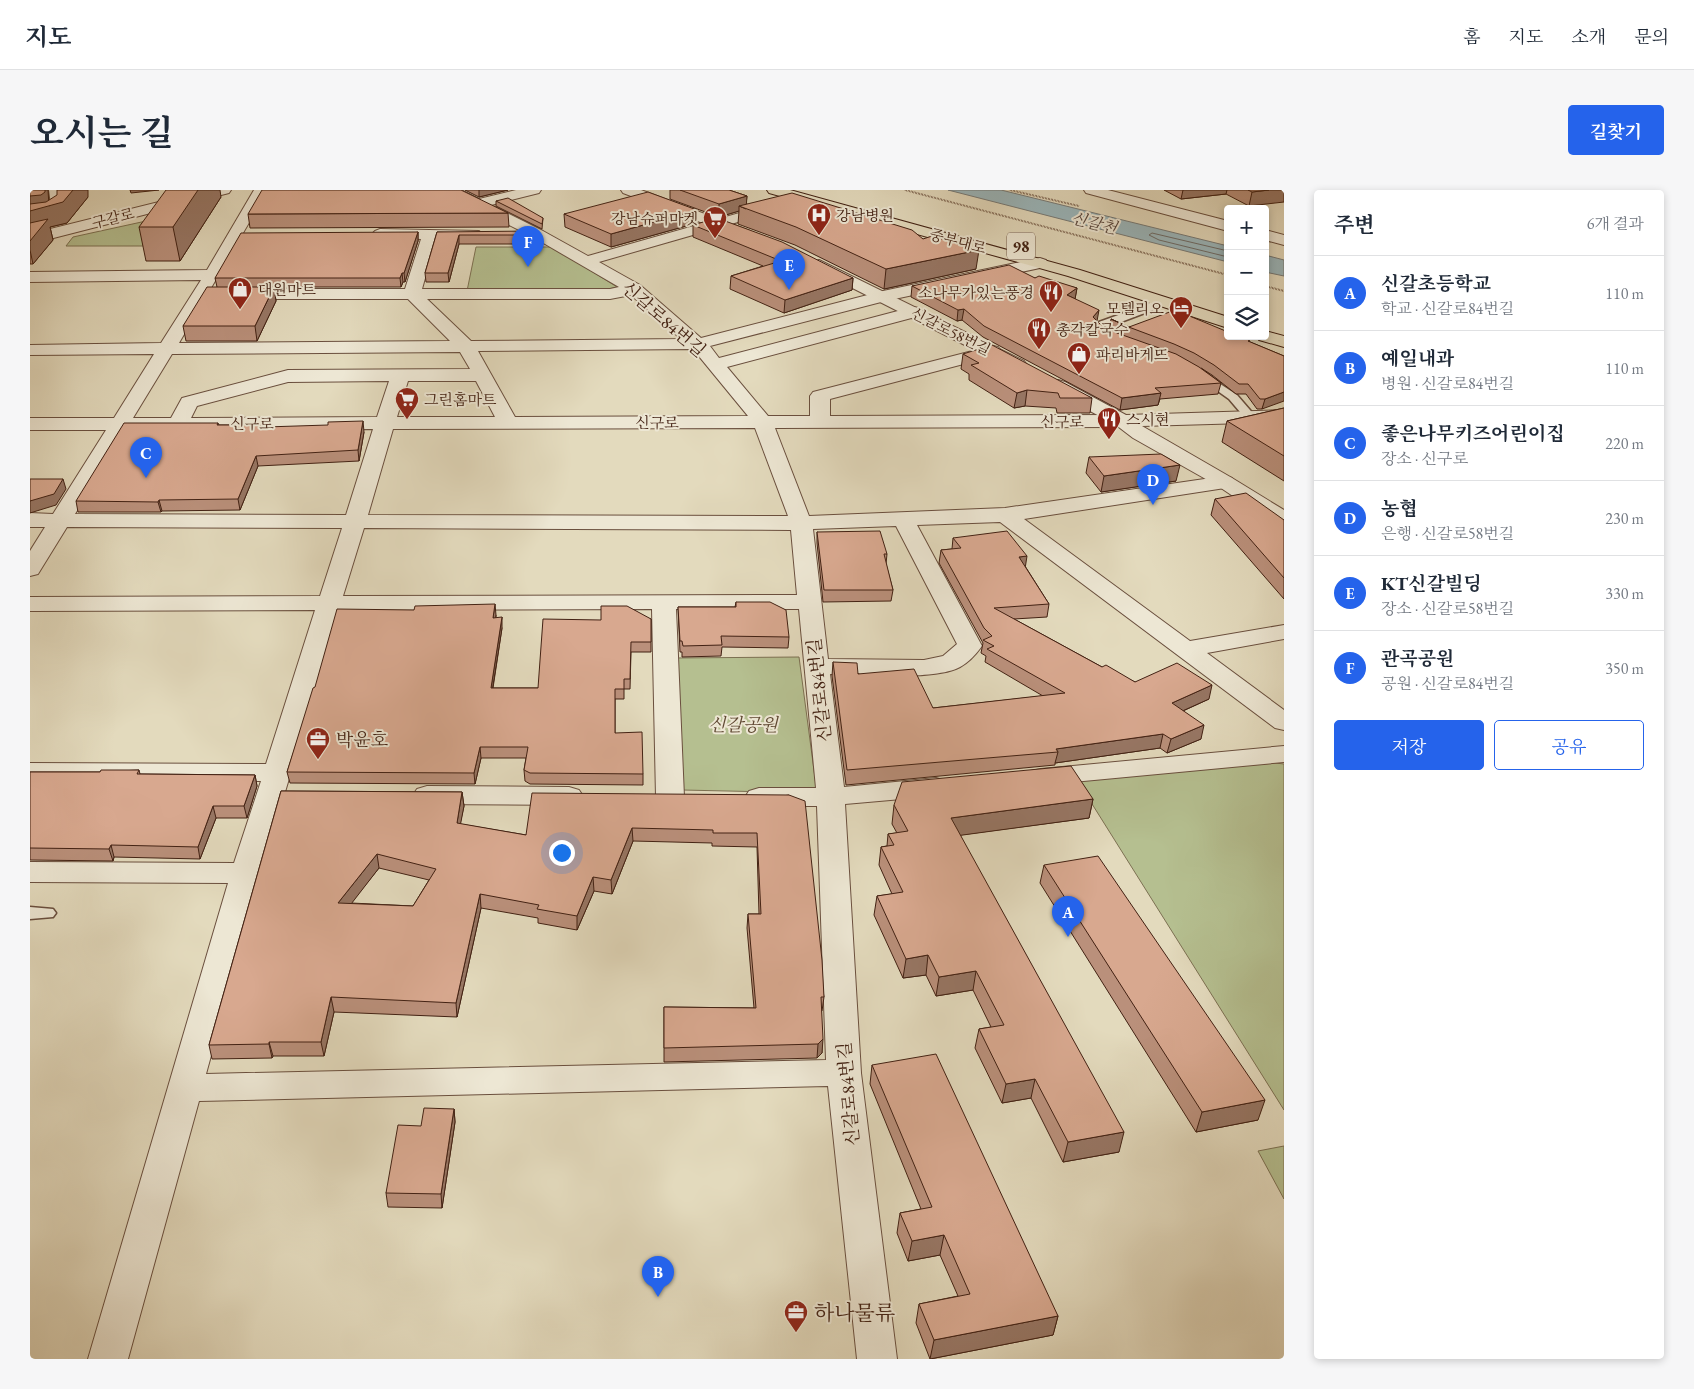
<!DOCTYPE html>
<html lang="ko">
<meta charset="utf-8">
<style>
:root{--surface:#fff;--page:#f6f6f7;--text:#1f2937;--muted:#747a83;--line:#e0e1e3;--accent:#2563eb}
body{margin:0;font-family:"EB Garamond","Noto Serif KR",serif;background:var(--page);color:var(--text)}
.controls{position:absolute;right:15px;top:15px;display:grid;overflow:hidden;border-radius:5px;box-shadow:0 2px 8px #0003}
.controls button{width:45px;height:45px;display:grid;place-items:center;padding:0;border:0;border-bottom:1px solid var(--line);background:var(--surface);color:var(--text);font:25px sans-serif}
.you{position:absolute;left:531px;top:662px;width:18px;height:18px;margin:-12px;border:4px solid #fff;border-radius:50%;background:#1a73e8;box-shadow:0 0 0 8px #1a73e833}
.badge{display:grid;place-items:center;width:32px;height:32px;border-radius:50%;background:var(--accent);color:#fff;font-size:16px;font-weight:700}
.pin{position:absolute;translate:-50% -41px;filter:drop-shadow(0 1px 2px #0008)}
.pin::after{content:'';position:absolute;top:26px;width:18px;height:15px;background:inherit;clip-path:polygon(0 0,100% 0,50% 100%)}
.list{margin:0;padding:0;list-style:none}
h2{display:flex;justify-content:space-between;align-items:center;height:65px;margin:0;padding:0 20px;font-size:21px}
h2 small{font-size:16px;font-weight:400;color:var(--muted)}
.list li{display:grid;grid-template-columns:32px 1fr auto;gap:15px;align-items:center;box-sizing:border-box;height:75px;padding:0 20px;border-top:1px solid var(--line)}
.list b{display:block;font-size:19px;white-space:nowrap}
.list p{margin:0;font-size:16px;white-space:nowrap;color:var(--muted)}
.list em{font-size:16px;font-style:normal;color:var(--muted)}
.actions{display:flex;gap:10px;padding:15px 20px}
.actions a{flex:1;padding:11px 0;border:1px solid var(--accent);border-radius:5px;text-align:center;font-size:18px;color:var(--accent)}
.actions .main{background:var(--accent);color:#fff}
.icon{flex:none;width:28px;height:28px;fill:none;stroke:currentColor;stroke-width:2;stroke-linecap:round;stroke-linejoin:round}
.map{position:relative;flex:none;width:1254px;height:1169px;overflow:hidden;border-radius:5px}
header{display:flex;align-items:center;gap:30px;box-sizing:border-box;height:70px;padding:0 25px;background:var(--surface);border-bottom:1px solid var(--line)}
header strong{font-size:24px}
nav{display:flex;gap:28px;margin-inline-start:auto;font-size:18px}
.intro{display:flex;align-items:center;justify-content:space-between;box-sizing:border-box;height:120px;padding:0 30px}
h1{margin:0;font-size:35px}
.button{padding:12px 22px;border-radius:5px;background:var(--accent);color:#fff;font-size:18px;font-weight:700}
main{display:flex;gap:30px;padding:0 30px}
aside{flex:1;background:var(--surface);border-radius:5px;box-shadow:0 2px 8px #0003}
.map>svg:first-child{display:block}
.green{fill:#b5bf90;stroke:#7c7052}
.water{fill:#9bb7bc;stroke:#777b78}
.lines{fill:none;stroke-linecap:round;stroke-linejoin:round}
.shore{stroke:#6e6c68;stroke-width:1}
.service-casing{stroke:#6a4f3e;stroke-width:3}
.minor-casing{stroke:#6a4f3e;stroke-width:2}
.tertiary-casing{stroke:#6a4f3e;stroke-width:2}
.primary-casing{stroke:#422113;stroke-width:2}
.path{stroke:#422113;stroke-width:2;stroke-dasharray:0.5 1;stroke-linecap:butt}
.service{fill:#ede7d4;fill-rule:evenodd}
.minor{fill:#ede7d4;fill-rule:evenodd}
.tertiary{fill:#ede7d4;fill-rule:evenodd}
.primary{fill:#e3dabd;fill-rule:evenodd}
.wall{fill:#ba907b;stroke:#422113;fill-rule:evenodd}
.shaded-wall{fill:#977664;stroke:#422113}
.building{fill:#d8a88f;stroke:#422113;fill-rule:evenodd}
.labels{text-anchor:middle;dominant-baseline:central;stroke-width:4;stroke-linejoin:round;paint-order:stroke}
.far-poi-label{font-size:15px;fill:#422113;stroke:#ede7d4;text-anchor:start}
.far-street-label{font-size:15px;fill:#422113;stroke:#ede7d4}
.far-water-label{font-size:16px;font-style:italic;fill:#58463d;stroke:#ede7d4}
.shield{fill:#ede7d4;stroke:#755c4d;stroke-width:1}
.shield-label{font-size:16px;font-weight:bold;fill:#422113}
.street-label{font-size:18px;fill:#422113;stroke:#ede7d4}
.park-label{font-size:18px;font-style:italic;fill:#5f4832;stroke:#ede7d4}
.poi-label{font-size:18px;fill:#422113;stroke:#ede7d4;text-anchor:start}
.near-poi-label{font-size:21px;fill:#422113;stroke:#ede7d4;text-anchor:start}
</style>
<header>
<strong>지도</strong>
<nav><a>홈</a><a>지도</a><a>소개</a><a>문의</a></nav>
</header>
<div class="intro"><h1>오시는 길</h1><a class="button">길찾기</a></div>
<main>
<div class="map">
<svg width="1254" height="1169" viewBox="0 0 1254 1169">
<rect width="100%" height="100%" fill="#e3dabd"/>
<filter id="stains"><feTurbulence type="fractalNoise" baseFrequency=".004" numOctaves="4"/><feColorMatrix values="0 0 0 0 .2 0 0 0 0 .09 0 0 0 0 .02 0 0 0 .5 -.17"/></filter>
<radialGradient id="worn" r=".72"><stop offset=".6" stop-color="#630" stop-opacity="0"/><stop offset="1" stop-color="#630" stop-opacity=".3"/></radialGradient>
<path class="green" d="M139 26 117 56H36L43 47Z
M446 57H523L587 97 575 100 437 101Z
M769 467 787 603 652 600 643 468Z
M1245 573 1254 574V920L1047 590Z
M1254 956V1009L1228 961Z"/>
<path class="water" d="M918 0H971L1198 56V72Z
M1235 65 1254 70V86L1235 82Z"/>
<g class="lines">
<path class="shore" d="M1198 61 1122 43 1119 45 1129 50 1198 67"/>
<g class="service-casing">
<path id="service" d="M19 0H27L31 24 21 31 0 34V28L16 27 22 23Z
M1125 105 1130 108 1128 118 1075 138 1085 146 1084 148H1076L1063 138 1069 132 1119 114 1120 108Z
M1172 182 1207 205 1226 227 1224 229H1216L1199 209 1168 187 1167 185 1168 183Z
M0 717 23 719 26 723 23 727 0 729Z"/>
</g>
<g class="minor-casing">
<path id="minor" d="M224 0H238L149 153 420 151 378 109H209L203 108 201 104 203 100 209 99H375L391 49 345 47 342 44 345 41 350 39 449 41 452 44 449 47 444 49H406L392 99H580L589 97 503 47 415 3 413 0H431L449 9 486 0H511L509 3 461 15 513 41 558 66 745 13 750 14 752 17 750 20 569 72 610 95 671 148 853 101 1010 68 1016 70 1018 73 1016 76 1010 78 855 111 680 156 689 168 883 117 889 118 892 122 889 126 697 177 738 226H780V206L783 202 962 156 968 157 971 161 968 165 800 209V226L1093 225 1100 227 1103 231 1100 235 1093 237 745 238 779 326 975 318 1195 286 1202 288 1205 292 1202 296 1195 298 994 329 1160 451 1254 435V449L1177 463 1254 520V540L1245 538 970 332 887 335 952 456C947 463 938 473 930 477 904 491 831 484 800 484L814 597 906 588 916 591 920 597 916 603 906 606 815 614 831 883 867 1169H827L798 896 169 911 98 1169H58L198 693 0 692V672L204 673 231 591 0 589V573L236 574 285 420 0 421V407L290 406 312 338 37 337 8 384 0 386V361L15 337H0V323L23 324 76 240H0V228H84L124 164 0 165V155L131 153 171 90 0 92V82L177 80ZM601 105 651 149 441 151 397 109H580ZM663 159 718 226 485 227 448 161ZM430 162 440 179 258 180 152 208 141 228H103L142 164ZM359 191 347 227 161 228 167 216 258 192ZM378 191H446L465 227H367ZM725 238 758 326 338 325 363 239ZM343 239 316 325 45 324 96 240ZM866 336 927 454 913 466 894 470 798 469 783 339ZM334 338 761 340 767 405 313 406ZM622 419 626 607 630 613 640 616 650 613 654 607 646 419H769L786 598H729L719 601 715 607 719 613 729 616H787L796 870 176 884 231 683 309 420Z
M1054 0H1078L1198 31V41L1056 3Z
M1235 40 1254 45V55L1235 50Z
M1254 556V572L1011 595 1001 593 997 587 1001 581 1011 579Z
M397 596 539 597 549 600 553 606 549 612 539 615 397 614 387 611 383 605 387 599Z"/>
</g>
<g class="tertiary-casing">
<path id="tertiary" d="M177 0H201L199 3 0 54V44Z
M591 0H611L720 41 723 44 720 47H710L593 3Z
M789 70 994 171 997 175 994 179 988 180 982 179 783 78 781 75 783 72Z
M1028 190 1035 192 1096 225 1254 220V232L1112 236 1202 288 1254 320V337L1246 335 1188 296 1103 248 1086 235 1021 200 1019 196 1021 192Z"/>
</g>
<g class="primary-casing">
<path id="primary" d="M737 0H760L1050 80 1198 127V138L1038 86 739 3Z
M1235 141 1254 146V157L1229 150 1226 146H1235Z"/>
</g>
<path class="path" d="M875 0 1198 85
M980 0 1049 16
M1235 96 1254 101"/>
<use href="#service" class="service"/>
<use href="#minor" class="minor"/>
<use href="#tertiary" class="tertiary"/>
<use href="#primary" class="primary"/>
</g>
<path class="wall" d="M435 0H478L449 7Z
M640 0H699L717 6 716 14 893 49 946 79 854 99 765 55 708 34 709 21 689 27 640 9Z
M1134 0H1254L1219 16 1196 4 1151 9Z
M58 7 37 33 20 37 23 50 3 74H0V51L19 11Z
M191 7 150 71H116L109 37Z
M466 11 513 28 512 39 466 16Z
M478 23 479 37 220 38 218 24Z
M534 24 667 33 581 57 535 37Z
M663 35 823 88 822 100 754 123 700 99 701 86 733 76 663 47Z
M388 42V51L375 92H373L371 97H244L246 111 227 151H156L153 136 187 97 185 88Z
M407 42 510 45 511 54H429L419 92H396L395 83Z
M1005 88 1047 98 1045 109 1070 134 1087 143 1094 145 1080 138 1081 129 1099 137 1220 152 1254 166 1232 219H1227L1216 204H1206L1182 185 1171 178 1191 193 1188 204 1130 209 1128 215 1090 220 953 147 932 130 927 131 881 107 882 96Z
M933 164 1062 208 1060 223H1027L1026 218 995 216 984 218 939 190V184L931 179Z
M1254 218V291L1192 252 1197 231Z
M188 233 189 235H236V237L334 242 329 271 228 276 210 320 132 321 131 322H48L46 311Z
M1059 267 1146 291 1071 302 1056 283Z
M1185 309 1254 330V409L1181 325Z
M787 342 857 364 856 374 863 400 861 411 793 412 787 353Z
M923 348 995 376 1019 414 1017 427 984 429 1072 477 1105 492 1179 509 1153 521 1171 549 1137 563 1130 558 1025 573V575L816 595 802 486 803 472 903 518 1013 506 955 472 956 466 951 463 953 453 909 373 911 360 922 359Z
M706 412 759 447 758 458 692 457 691 466 652 467V462H650L648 417H705Z
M466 425V427L472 438 463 498H508L571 430 621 429V462H601L600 499H594V509H585V543L613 584V595L500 594 495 591 494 580 496 568H451L445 594 260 593 257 582 285 497Z
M109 580 110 584 225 585 227 596 217 628H186L170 669 84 667 83 671 0 670V582H70Z
M251 601 432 602 434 616 430 634 496 645 759 605 794 807 792 821H791L792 863 787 868 634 872V817L724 818 717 738 718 724H729L727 657 682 656V653L603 651 582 704 564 701 547 740 508 733V728L451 718 427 827 304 822 294 866H243L242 868 182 869 179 855ZM349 678 399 690 383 716 321 713Z
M1063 609 1059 628 930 645 1089 962 1033 972 1001 908 972 913 945 858 949 839 961 837 943 800 906 806 896 785 873 788 844 725 847 706 862 704 849 675 851 657 857 656 858 644 867 643 862 634 864 615Z
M1014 675 1228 930 1166 942 1010 693Z
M842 875 1028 1126 1023 1145 900 1169 886 1133 889 1114 928 1106 910 1065 878 1071 867 1043 870 1023 891 1019 840 894Z
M424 919 425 932 412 1018 358 1017 356 1003 391 936Z"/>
<path class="shaded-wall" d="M15 0H18L19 16 43 0H58V7L37 33 20 37 23 50 3 74 0 60V6Z
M100 0H129L101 3Z
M163 0H190L191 7 150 71 143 37Z
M449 0H478L449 7Z
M1153 0H1197L1196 4 1151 9Z
M1239 0H1254V12L1219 16 1222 2Z
M717 6 716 19 709 16V21L689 27V14Z
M667 20V33L581 57V44Z
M388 42V51L375 92 374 83Z
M429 45V54L419 92 418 83Z
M949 60 946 79 854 99 856 79Z
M372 83 373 92 371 97 370 88Z
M823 88 822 100 754 123 755 110Z
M244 97 246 111 227 151 225 136Z
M1047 98 1045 109 1037 105Z
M934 119 932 130 927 131 928 120Z
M1069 120 1067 131 1063 127Z
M997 200 995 216 984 218 987 203Z
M1254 202V211L1232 219 1235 209Z
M1131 203 1128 215 1090 220 1092 208Z
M333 231 334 242 329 271 328 260Z
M226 266 228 276 210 320 208 309Z
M1150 275 1146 291 1071 302 1074 286Z
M33 289 36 299 26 315 0 323V311Z
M129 310 132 321 131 322 128 312Z
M997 366 995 379 989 367Z
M465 414 466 425 464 438 463 428Z
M472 427V438L461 508V498Z
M1182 495 1179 509 1139 527 1142 513Z
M1174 535 1171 549 1137 563 1141 549Z
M1133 544 1130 558 1025 573 1028 562 1026 559Z
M450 557 451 568 445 594 444 583Z
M225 585 227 596 217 628 214 616Z
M432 602 434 616 428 647 427 633Z
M1063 609 1059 628 918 647 921 628Z
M183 616 186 628 170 669 168 657Z
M602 638 603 651 582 704 581 690Z
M81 655 84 667 83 671 79 659Z
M347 664 349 678 311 727 308 713Z
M563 687 564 701 547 740V726Z
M450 704 451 718 427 827 426 813Z
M898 765 896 785 873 788 876 769Z
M946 781 943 800 906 806 909 787Z
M301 807 304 822 294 866 291 852Z
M793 849 792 863 787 868 788 854Z
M239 852 243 866 242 868 239 854Z
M1005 889 1001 908 972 913 976 894Z
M1235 910 1228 930 1166 942 1172 922Z
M424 919 425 932 412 1018 411 1004Z
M1094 942 1089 962 1033 972 1038 952Z
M914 1045 910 1065 878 1071 882 1051Z
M1028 1126 1023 1145 900 1169 904 1150Z"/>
<path class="building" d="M0 0H15V2L11 5 0 6Z
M27 0H43L33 12 0 21V14L16 12 27 5Z
M136 0H168L143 37H109Z
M232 0H431L478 23 218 24Z
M650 0H699L717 6 689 14Z
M1218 0H1239L1222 2Z
M618 2 667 20 581 44 534 24Z
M762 3 882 40 893 49 902 46 949 60 856 79 766 37 709 16Z
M478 8 513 28 512 34 466 11Z
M687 28 752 52 823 88 755 110 701 86 751 71 663 35Z
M18 29 0 51V33Z
M503 41 510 45H429L418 83H395L407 42Z
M388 42 374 83H372L370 88H185L211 43Z
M979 75 1005 88 1009 86 1047 98 1037 105 1069 120 1063 127 1070 134 1087 143 1146 164 1169 177 1191 193 1125 198 1131 203 1092 208 954 136 934 119 928 120 882 96Z
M177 97H244L225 136H153Z
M1145 120 1198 142V146H1210L1220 150 1218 151 1254 166V202L1235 209H1230L1218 194H1209L1184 175 1164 163 1144 154 1096 136 1081 129 1099 137Z
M962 155 1062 208H1030L1028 203 997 200 987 203 941 175 949 173 933 164Z
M1254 218V266L1197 231Z
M333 231 328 260 226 266 208 309 129 310 128 312 46 311 94 233H188L187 235H236L235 237 298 235V232Z
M1131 264 1150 275 1074 286 1059 267Z
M0 289H33L24 304 0 311Z
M1216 303 1254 330V388L1185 309Z
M850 341 857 364H854L863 400H794L787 342Z
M977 341 997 366 989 367 1019 414 964 418 1072 477 1076 475 1105 492 1147 473 1182 495 1142 513 1174 535 1141 549 1133 544 1026 559 1028 562 817 580 803 472 827 473 828 484 884 479 903 518 1035 503 957 459 964 456 953 450 962 446 954 438 911 360 931 358 923 348Z
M706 412H740L756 420 759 447 691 446 692 455 653 456 652 451H650L648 417H706Z
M465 414 463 428 472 427 461 498H508L513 429 571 430V416H597L621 429V452H601L600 489H594V499H585V543L612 542 613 584 500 583 494 580 498 557H450L444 583 257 582 283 498 285 497 307 419 384 420 385 416Z
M1041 576 1063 609 921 628 1094 942 1038 952 1005 889 976 894 949 839 974 835 946 781 909 787 898 765 876 769 847 706 873 702 851 657 864 655 858 644 878 641 864 615 872 592Z
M71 580H109L107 584 225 585 214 616H183L168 657 81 655 79 659 0 658V582H70Z
M251 601 432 602 427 633 496 645 502 603 759 605 775 611 792 770 794 807H791L793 849 788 854 634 858V817L726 818 718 724H731L727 643H683V640L602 638 581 690 563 687 547 726 507 719 509 715 450 704 426 813 301 807 291 852H239V854L179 855ZM347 664 406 679 383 716 308 713Z
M1068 666 1235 910 1172 922 1014 675Z
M906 864 1028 1126 904 1150 889 1114 940 1104 914 1045 882 1051 870 1023 902 1017 842 875Z
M394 918 424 919 411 1004 356 1003 368 935 391 936Z"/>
<defs>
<g id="hospital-pin" transform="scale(1.25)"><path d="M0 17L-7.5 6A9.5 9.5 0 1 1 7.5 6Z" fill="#8f2418" stroke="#ede7d4"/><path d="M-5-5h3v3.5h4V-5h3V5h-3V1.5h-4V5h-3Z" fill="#fff"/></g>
<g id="supermarket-pin" transform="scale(1.25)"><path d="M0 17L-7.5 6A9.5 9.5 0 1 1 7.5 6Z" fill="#8f2418" stroke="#ede7d4"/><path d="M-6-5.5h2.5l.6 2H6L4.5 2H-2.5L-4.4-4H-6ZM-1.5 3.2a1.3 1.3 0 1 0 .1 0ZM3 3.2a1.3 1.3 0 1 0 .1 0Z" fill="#fff"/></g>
<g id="shop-pin" transform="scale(1.25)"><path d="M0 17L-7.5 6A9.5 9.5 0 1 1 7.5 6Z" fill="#8f2418" stroke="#ede7d4"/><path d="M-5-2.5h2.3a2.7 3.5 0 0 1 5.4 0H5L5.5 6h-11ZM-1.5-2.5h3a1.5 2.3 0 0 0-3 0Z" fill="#fff"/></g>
<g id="restaurant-pin" transform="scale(1.25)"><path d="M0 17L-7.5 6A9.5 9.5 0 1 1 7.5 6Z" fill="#8f2418" stroke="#ede7d4"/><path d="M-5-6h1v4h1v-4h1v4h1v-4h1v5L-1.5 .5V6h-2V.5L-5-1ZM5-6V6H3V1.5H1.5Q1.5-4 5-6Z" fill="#fff"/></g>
<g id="hotel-pin" transform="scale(1.25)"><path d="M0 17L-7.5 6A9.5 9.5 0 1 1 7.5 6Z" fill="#8f2418" stroke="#ede7d4"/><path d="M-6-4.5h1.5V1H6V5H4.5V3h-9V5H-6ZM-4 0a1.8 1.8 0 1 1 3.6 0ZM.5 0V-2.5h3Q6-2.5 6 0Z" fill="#fff"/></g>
<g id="office-pin" transform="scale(1.25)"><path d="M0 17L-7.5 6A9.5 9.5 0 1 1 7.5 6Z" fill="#8f2418" stroke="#ede7d4"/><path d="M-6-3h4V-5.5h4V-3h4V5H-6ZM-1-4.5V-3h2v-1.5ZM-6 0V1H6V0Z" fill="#fff"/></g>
</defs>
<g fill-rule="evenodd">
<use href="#hospital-pin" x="789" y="25"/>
<use href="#supermarket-pin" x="685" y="28"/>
<use href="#shop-pin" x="210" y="99"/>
<use href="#restaurant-pin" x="1021" y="102"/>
<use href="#hotel-pin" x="1151" y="118"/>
<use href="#restaurant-pin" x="1009" y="139"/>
<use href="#shop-pin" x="1049" y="164"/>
<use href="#supermarket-pin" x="377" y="209"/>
<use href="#restaurant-pin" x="1079" y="229"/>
<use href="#office-pin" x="288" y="549"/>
<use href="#office-pin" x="766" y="1122"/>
</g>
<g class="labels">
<g class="far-poi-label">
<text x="806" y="25">강남병원</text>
<text x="668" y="28" text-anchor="end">강남슈퍼마켓</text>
<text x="228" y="99">대원마트</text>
<text x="1004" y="102" text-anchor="end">소나무가있는풍경</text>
<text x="1134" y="118" text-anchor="end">모텔리오</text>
<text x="1026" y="139">총각칼국수</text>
<text x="1066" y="164">파리바게뜨</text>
<text x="394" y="209">그린홈마트</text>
<text x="1096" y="229">스시현</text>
</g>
<g class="far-street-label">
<text transform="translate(83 28) rotate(-14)">구갈로</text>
<text transform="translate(928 51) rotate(15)">중부대로</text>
<text transform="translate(921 141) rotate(27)">신갈로58번길</text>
<text x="1032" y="231">신구로</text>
<text x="627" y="232">신구로</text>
<text x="222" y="233">신구로</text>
</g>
<g class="far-water-label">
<text transform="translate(1064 33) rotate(14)">신갈천</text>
</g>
<rect class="shield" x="977" y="42.5" width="28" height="27" rx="4"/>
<g class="shield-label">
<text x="991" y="56">98</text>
</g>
<g class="street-label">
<text transform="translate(634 129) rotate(41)">신갈로84번길</text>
<text transform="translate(789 500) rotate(-96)">신갈로84번길</text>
<text transform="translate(818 904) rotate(-95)">신갈로84번길</text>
</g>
<g class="park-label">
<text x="713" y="534">신갈공원</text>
</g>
<g class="poi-label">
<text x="306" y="549">박윤호</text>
</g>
<g class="near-poi-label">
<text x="784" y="1122">하나물류</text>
</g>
</g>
<rect width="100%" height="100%" filter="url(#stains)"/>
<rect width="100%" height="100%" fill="url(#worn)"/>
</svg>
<div class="controls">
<button>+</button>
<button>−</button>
<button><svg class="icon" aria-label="layers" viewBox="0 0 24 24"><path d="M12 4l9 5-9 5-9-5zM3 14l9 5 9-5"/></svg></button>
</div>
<div class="you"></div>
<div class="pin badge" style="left:1038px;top:747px">A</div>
<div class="pin badge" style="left:628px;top:1107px">B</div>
<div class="pin badge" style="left:116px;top:288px">C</div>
<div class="pin badge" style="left:1123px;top:315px">D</div>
<div class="pin badge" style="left:759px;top:100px">E</div>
<div class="pin badge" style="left:498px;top:77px">F</div>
</div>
<aside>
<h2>주변<small>6개 결과</small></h2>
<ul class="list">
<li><span class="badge">A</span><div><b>신갈초등학교</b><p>학교 · 신갈로84번길</p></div><em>110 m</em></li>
<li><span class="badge">B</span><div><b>예일내과</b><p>병원 · 신갈로84번길</p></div><em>110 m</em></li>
<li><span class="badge">C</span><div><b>좋은나무키즈어린이집</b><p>장소 · 신구로</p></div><em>220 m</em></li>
<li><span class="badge">D</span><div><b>농협</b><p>은행 · 신갈로58번길</p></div><em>230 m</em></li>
<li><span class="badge">E</span><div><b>KT신갈빌딩</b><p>장소 · 신갈로58번길</p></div><em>330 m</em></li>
<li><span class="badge">F</span><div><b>관곡공원</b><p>공원 · 신갈로84번길</p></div><em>350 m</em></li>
</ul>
<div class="actions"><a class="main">저장</a><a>공유</a></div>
</aside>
</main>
